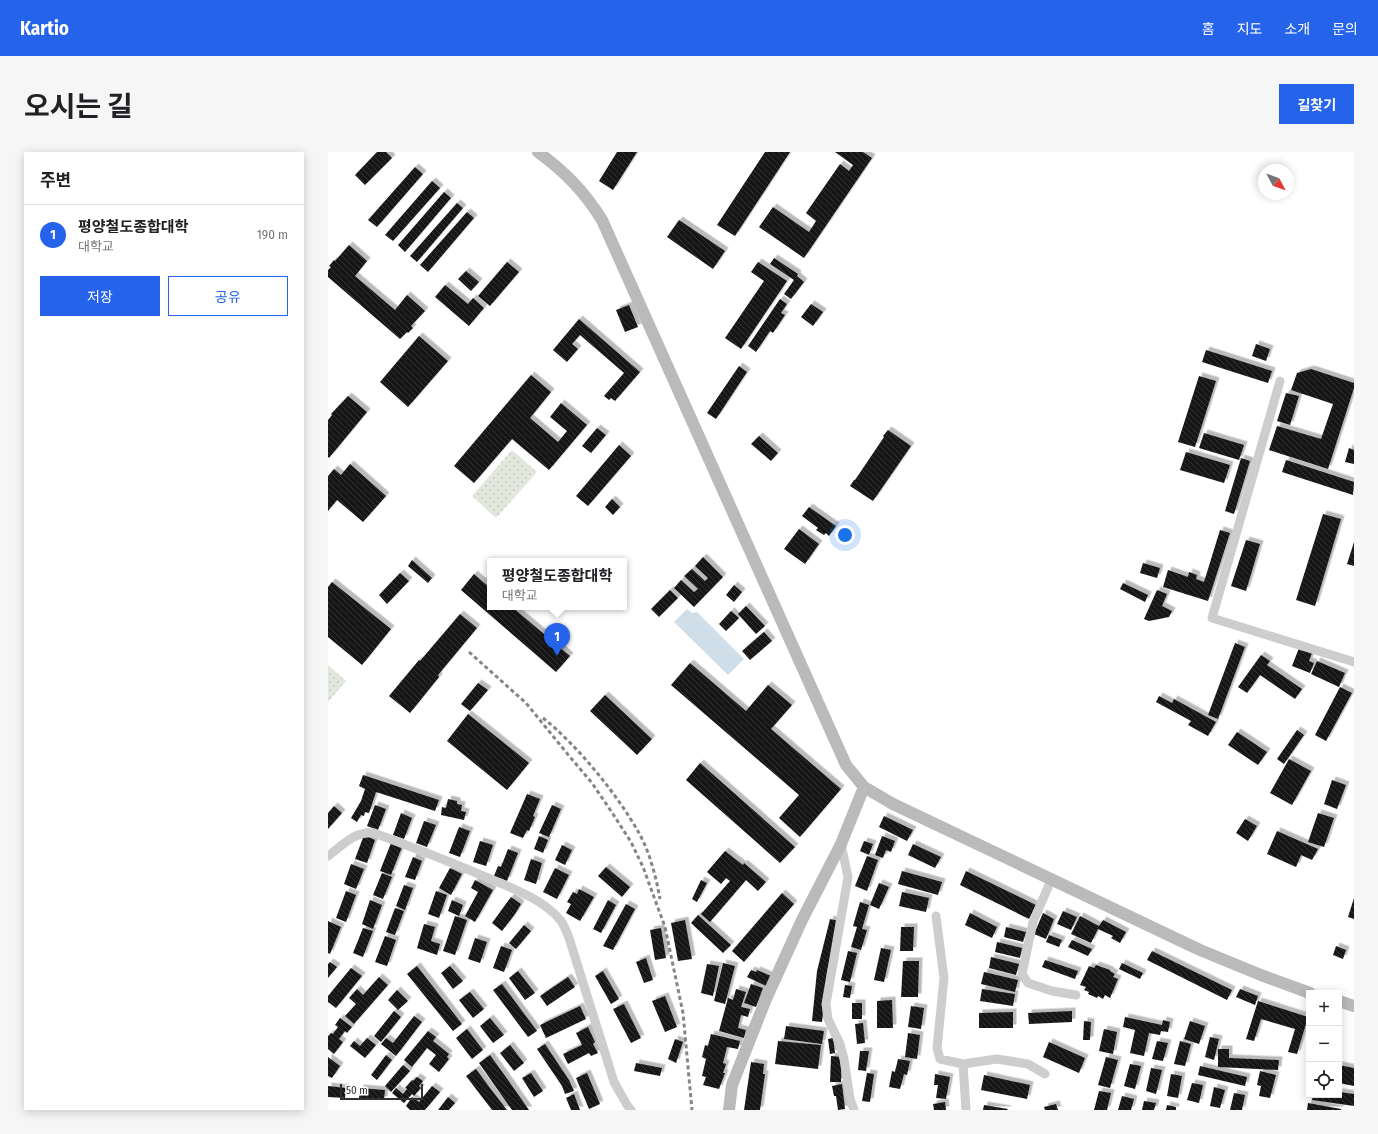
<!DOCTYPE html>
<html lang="ko">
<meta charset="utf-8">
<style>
:root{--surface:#fff;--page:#f6f6f6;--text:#202124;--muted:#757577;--line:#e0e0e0;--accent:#2563eb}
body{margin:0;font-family:"Fira Sans Condensed","Noto Sans KR",sans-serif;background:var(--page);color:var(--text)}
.controls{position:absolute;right:12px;bottom:12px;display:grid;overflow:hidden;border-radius:0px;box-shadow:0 2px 10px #0003}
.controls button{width:36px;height:36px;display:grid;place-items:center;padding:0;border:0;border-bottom:1px solid var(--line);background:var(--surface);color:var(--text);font:20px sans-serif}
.compass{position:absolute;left:930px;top:12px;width:36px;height:36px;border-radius:50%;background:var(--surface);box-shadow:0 2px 10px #0003;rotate:131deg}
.scale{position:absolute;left:12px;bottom:10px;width:83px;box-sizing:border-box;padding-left:4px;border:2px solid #303030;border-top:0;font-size:11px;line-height:14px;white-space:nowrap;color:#303030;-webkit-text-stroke:3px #fff;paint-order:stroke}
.you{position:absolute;left:517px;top:383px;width:14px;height:14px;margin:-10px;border:3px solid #fff;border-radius:50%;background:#1a73e8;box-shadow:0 0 0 6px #1a73e833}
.badge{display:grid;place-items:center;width:26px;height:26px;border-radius:50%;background:var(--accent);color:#fff;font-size:13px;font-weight:700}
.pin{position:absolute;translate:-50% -33px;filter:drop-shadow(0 1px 2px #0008)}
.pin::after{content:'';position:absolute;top:21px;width:14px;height:12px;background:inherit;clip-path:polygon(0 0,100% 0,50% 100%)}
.popup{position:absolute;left:159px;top:406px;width:140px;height:52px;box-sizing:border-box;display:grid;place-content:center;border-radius:0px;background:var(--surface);filter:drop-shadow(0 1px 3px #0005);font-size:13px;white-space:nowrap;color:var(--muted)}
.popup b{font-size:15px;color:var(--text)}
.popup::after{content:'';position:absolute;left:50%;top:100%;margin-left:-8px;border:8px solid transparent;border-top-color:var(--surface)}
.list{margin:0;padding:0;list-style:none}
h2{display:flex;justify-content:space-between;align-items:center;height:52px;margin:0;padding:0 16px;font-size:17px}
h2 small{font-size:13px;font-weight:400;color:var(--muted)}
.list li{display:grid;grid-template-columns:26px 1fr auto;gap:12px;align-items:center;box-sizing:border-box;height:60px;padding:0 16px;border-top:1px solid var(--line)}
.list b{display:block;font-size:15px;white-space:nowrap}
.list p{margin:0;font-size:13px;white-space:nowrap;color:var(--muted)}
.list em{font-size:13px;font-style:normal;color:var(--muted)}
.actions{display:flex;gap:8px;padding:12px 16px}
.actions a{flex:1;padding:9px 0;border:1px solid var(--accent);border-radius:0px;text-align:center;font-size:14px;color:var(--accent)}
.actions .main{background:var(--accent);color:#fff}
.icon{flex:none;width:22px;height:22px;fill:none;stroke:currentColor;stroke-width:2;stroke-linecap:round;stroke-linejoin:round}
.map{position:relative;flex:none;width:1026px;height:958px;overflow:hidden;border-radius:0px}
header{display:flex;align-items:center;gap:24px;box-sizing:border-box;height:56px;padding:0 20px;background:var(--accent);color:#fff}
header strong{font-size:19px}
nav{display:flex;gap:22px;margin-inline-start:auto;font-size:14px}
.intro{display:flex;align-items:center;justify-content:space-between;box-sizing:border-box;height:96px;padding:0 24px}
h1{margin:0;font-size:28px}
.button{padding:10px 18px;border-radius:0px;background:var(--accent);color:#fff;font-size:14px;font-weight:700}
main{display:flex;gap:24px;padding:0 24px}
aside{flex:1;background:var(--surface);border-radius:0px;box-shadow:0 2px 10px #0003}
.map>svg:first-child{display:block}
.grass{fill:url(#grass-dots)}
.water{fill:#cfdee9}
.building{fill:url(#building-back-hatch);filter:url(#shadow)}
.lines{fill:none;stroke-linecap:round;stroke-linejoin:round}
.street{stroke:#cdcdcd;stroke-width:9}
.secondary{stroke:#bababa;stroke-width:12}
.rail{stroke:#858585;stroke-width:3;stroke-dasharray:4 3;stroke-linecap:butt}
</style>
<header>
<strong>Kartio</strong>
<nav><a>홈</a><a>지도</a><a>소개</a><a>문의</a></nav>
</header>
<div class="intro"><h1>오시는 길</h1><a class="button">길찾기</a></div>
<main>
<aside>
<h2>주변<small></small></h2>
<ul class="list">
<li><span class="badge">1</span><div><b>평양철도종합대학</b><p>대학교</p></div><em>190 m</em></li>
</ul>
<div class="actions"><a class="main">저장</a><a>공유</a></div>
</aside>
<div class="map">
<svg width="1026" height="958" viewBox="0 0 1026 958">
<defs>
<pattern id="grass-dots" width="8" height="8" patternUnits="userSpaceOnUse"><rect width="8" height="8" fill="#e3e8dd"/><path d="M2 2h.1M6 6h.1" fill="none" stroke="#c3c7be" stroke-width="1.8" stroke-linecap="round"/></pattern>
<pattern id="building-back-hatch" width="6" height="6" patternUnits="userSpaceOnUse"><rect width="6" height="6" fill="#171717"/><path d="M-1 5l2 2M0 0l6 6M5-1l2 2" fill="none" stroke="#303030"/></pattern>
<filter id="shadow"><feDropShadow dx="3.5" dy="-3.5" stdDeviation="0" flood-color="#0004"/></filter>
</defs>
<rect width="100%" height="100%" fill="#fff"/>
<path class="grass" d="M184 298 209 320 168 366 144 344Z
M0 513 18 529 0 550Z"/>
<path class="water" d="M359 457 364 461 369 460 416 507 400 523 346 470Z"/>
<path class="building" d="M49 0H58L64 6 37 33 27 23Z
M289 0H309L285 38 271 29Z
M437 0H462L407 84 389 73Z
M507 0H535L544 6 476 106 431 75 445 55 481 80 488 69 478 61 512 12 521 19 525 13Z
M87 15 95 22 49 75 40 68Z
M104 29 112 36 65 89 57 83Z
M116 40 123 46 77 100 70 93Z
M129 51 135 56 89 110 82 104Z
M139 60 146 66 100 120 92 113Z
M351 68 397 99 385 117 339 85Z
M21 93 39 109 27 124 67 158 79 143 97 159 83 174 85 176 80 181 79 180 72 187 0 125V118L3 115 1 114 6 108 7 109Z
M446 106 470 122 469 124 476 130 463 147 456 142 466 128 442 112Z
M179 110 191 120 162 154 150 144Z
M430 110 459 129 413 197 397 186 436 129 423 120Z
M138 119 151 130 143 139 130 127Z
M117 133 140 152 145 146 156 156 141 174 107 145Z
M452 147 459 152 453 161 457 163 445 181 442 179 428 200 420 194Z
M483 152 495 160 485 174 473 165Z
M301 153 310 175 297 180 288 158Z
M251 167 312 220 287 249 283 246 281 248 276 244 296 221 252 183 244 192 250 197 239 210 225 198Z
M91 184 120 209 80 255 52 230Z
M928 192 942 197 938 209 924 204Z
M878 198 944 219 940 231 874 210Z
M411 214 419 220 388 267 379 261Z
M983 217 1026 231V236L1000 317 941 298 949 274 993 287 1005 252 963 238 969 221Z
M203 223 223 240 202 266 230 290 239 279 222 265 233 251 259 273 221 318 184 287 146 331 126 314Z
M871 224 888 229 867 295 850 290Z
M958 241 971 244 962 273 949 269Z
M20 244 39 260 1 306 0 305V268L4 263 3 262Z
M269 276 278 283 263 301 254 294Z
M560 278 583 294 545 349 522 334 526 328H527L556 285 555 284Z
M876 281 916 293 911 308 871 296Z
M431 284 450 301 443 309 423 292Z
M291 293 303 304 260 354 248 344Z
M1021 296 1026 298V312L1017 310Z
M858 300 902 313 896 331 852 318Z
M913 306 922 309 906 362 897 359Z
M958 308 1026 330 1025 343 954 320Z
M22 312 58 344 35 370 9 348 0 359V324L6 317 13 323Z
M284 347 292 355 285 363 277 355Z
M481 355 508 374 501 384 498 381 496 383 488 378 490 376 474 364Z
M995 362 1013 367 987 454 968 448Z
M471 377 491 392 477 412 456 397Z
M892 378 902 381 880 449 835 435 840 418 860 425 861 420 869 423 868 427 876 430Z
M918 388 932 392 918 439 903 434Z
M1026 390V414L1019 412Z
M375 405 395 425 366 455 346 436 353 428 366 440 370 437 356 424 364 417 377 429 380 426 367 414Z
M84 408 104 426 100 431 80 414Z
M815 411 832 416 829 426 812 421Z
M72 421 81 429 59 452 51 443Z
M146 422 162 436V455H184L242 504 228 520 133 438Z
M4 430 63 477 34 513 0 485V435Z
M795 431 820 443 817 450 792 437Z
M406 433 414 440 406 450 398 443Z
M342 438 350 446 331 465 323 457Z
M829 438 839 442 834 454 844 459 841 465 821 469 816 467Z
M418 454 437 474 428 482 410 462Z
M403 459 411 466 398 479 391 472Z
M132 462 149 476 110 523 111 525 82 561 61 544 91 508 92 509Z
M436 480 444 489 422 508 414 499Z
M907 491 917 495 890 567 880 563Z
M971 496 984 501 981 509 986 511 982 521 964 514Z
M933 503 942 509 939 513 974 537 967 547 932 523 919 541 910 535Z
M989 509 1017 521 1011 535 983 522Z
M362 511 418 559 440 533 464 553 443 577 513 637 472 685 451 666 471 643 343 533Z
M150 531 160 538 142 559 133 552Z
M1012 535 1024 541 998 589 987 583Z
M277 543 324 587 309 603 262 559Z
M831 544 844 551 846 547 888 570 880 584 860 573 863 569 828 550Z
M140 562 201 611 179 638 119 589Z
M969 578 976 583 956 612 949 607Z
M909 580 939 600 930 613 900 593Z
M961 607 983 619 964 653 942 641Z
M372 611 467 695 452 711 358 628Z
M35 623 111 648 107 659 48 640 41 661 37 660 36 664 33 663 29 670 23 666 33 649 37 637 31 634Z
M1004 628 1018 633 1009 657 996 652Z
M199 642 212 647 205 664 207 665 201 679 199 678 195 686 182 681Z
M120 647 129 649V652L134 653 133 659 138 660 136 668 113 663 114 655 118 656Z
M47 653 58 657 50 678 39 674Z
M224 653 233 657 221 685 211 681Z
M6 654 14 661 0 677V661Z
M73 661 84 666 76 687 65 683Z
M990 661 1006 666 996 695 980 690Z
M556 664 585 678 579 689 551 675Z
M917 667 929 674 920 689 908 681Z
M96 669 108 673 99 695 88 691Z
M131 675 142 679 132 705 121 701Z
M949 679 990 697 984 708 973 703 968 715 939 702Z
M36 683 47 688 39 711 27 707Z
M211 684 220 688 215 701 206 697Z
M554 684 567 689 563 700 558 698 555 706 547 703Z
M152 689 165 693 158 714 145 710Z
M536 689 545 692 541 703 532 699Z
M63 691 74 695 63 723 52 719Z
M585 692 613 705 607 716 580 703Z
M234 693 244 698 237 713 227 708Z
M180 697 190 701 179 729 166 724 170 714 173 715Z
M397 699 415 713 416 711 438 730 430 739 418 728 382 770 373 762 402 729 398 726 393 732 379 720Z
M539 704 550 708 539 739 527 734Z
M85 705 94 709 87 728 77 725Z
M203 707 214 711 208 732 196 728Z
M23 712 36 717 28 737 16 732Z
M278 715 302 735 294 745 270 724Z
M122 716 134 722 123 743 111 736Z
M227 716 241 723 229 747 215 740Z
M574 719 614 730 610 743 570 732Z
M638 719 708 753 701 767 632 733Z
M54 721 64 725 55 747 45 743Z
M147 728 165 738 147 770 137 764 150 740 143 736Z
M373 728 379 731 369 750 364 747Z
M551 731 561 735 551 757 542 753Z
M76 733 85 736 77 758 68 754Z
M251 737 266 745 252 769 238 761 243 752 239 750 245 740 249 742Z
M18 739 28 743 18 770 8 766Z
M108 739 119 743 111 766 100 762Z
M574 740 601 746 598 760 571 754Z
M454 741 466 752 416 810 404 799Z
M183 745 193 752 187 762 174 779 164 771Z
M1026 746V767L1020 765Z
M42 748 54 753 45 777 34 772Z
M124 748 135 753 131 764 120 759Z
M280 748 288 753 273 781 265 777Z
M532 750 541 753 534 777 539 778 533 798 523 795 529 775 525 774Z
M298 752 307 757 285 798 275 794Z
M67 756 76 759 67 783 58 780Z
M735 759 749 765 743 778 729 772Z
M642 761 669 775 664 786 637 773Z
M715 761 726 767 718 787 706 782Z
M370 763 403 793 395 801 363 771Z
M127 764 139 768 127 803 115 799Z
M752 764 771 774 775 768 798 780 792 791 783 786 785 784 770 777 763 791 743 782Z
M502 767 511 769 499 820 494 870 484 869 489 819Z
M357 768 364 807 350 809 343 771Z
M0 769 13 775 2 802 0 801Z
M96 772 107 775 103 789 112 792 109 803 89 796Z
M196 773 203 779 188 797 181 791Z
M573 775H586L585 799H572Z
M678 775 698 780 695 790 676 785Z
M35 776 45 779 35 805 25 801Z
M333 776 338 806 327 808 322 778Z
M721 783 734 788 731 795 718 790Z
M57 784 68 788 59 814 47 810Z
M147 786 159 790 152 811 140 807Z
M744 788 764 797 760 804 740 795Z
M669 790 694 796 692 806 667 800Z
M173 794 184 798 176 820 165 816Z
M1008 794 1018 798 1015 807 1005 803Z
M553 796 563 798 556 830 546 828Z
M520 799 529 801 522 830 513 828Z
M824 799 904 838 899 848 819 808Z
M663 805 691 812 688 823 661 816Z
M318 806 325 828 316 831 308 810Z
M717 808 750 819 747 827 714 815Z
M575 809H591L590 845H573Z
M2 810 9 815 0 826V812Z
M395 811 407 814 397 852 386 849Z
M794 811 815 821 812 827 791 817Z
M379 812 391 814 385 844 373 841Z
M768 813 782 818V819L787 822 785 825 790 827 782 846 777 843 775 847 770 844 769 846 760 842 761 840 756 838 758 835 752 833 761 814 766 816Z
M89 814 134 872 125 879 79 822Z
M122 814 135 829 125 837 113 821Z
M23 816 34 824 8 856 0 850V844Z
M423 818 428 820 429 818 443 824 438 834 419 825Z
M190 819 207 841 197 848 181 826Z
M275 819 291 847 283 852 267 824Z
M656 820 690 828 687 840 653 832Z
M51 825 60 833 26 872 17 864 28 852 21 846 29 837 35 843Z
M240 825 247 835 219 854 212 844Z
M174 832 209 879 200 885 165 838Z
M423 832 435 836 428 855 416 851Z
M517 833 524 834 522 846 515 845Z
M408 837 418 840 413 855 422 857 420 865 413 863 410 876 418 878 416 886 391 879 400 846 405 848Z
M654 837 687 842 685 854 652 849Z
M912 837 930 844 927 853 908 845Z
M69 838 80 849 70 858 60 848Z
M142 840 156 857 145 866 131 848Z
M337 844 349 875 337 880 324 849Z
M564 848 565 876H549V849Z
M930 849 980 865 969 902 960 900 967 877 933 867 926 889 918 887Z
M524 851H534V867H524Z
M296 852 313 886 303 891 285 857Z
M252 854 258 867 218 886 212 873Z
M583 854 596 856 593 877 580 875Z
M66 859 73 865 53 890 46 884Z
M744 859V870L701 872 700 861Z
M685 860V876H651V861Z
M86 864 94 870 68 904 53 892 58 886 65 891Z
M797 865 834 873 835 868 842 870 840 880 833 879 832 883 821 881 816 904 802 901 807 878 795 875Z
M12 866 24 875 19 881 17 879 11 887 15 890 6 902 0 897V884L3 881 5 882 10 875 7 873Z
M162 866 176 883 165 891 152 874Z
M756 869 763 870 762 888H755Z
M862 869 877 874 871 892 856 887Z
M535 871 537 891 529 892 527 872Z
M458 874 496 879 494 892 456 887Z
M260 875 267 890 265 892 270 901 263 904 261 901 240 912 235 902 254 893 248 881Z
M139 877 155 898 144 907 128 886Z
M776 877 789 880 785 902 771 899Z
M100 879 108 885 105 889 121 902 119 905 121 907 111 920 101 912 108 903 99 896 84 915 76 908Z
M580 881 592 883 589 907 577 905Z
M383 882 412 889 410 897 399 895 395 911 398 912 395 921H397L391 937 375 933 378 925 374 924 378 907 374 905 377 893 380 894Z
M882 885 891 887 886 908 877 905Z
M39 886 48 893 37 906 22 894 26 889 32 894Z
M505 886 507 901 502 902 500 887Z
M347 887 355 890 348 911 340 907Z
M450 889 493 893 490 917 447 912Z
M829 889 840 891 835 909 824 907Z
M852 889 863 892 857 914 846 912Z
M721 890 757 906 751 921 715 905Z
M217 892 241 928 246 939 237 942 234 934 209 897Z
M182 893 196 911 186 919 172 901Z
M890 897H901V906L951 908 950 918 890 915Z
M532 899H541L538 919 530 918Z
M58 903 64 908 49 928 43 923Z
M162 903 180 928 201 958H184L151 911Z
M503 904 514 905 513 930H502Z
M0 905 12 914 4 926 0 924Z
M778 905 790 908 782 936 770 933Z
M570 907 582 909 579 923 576 922 572 937 561 935 564 919 567 920Z
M423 910 436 912 435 922H437L432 958H416Z
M308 911 334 916 332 924 306 919Z
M802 912 813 914 807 937 796 934Z
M75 913 82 919 63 940 57 934Z
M1011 913 1026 916V934L1011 931Z
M872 914 919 925 917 934 870 923Z
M823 916 834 918 828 942 818 939Z
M148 917 162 936 179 958H164L138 924Z
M932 919 948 923 942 946 931 944 933 934 929 933Z
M203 921 215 939 206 945 194 926Z
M259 921 272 952 261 957 248 926Z
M539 921 546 922 542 950 534 949Z
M607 922 622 925 618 947 608 946 610 933H606Z
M843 922 854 924 850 946 839 944Z
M656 923 702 933 699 947 653 938Z
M89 925 95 929 91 934 93 936 86 944 84 942 76 951 64 941 68 936 75 942 79 937 77 936 84 928 85 929Z
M864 931 875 933 871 951 859 948Z
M514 932 517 957 510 958 508 944H506L504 934Z
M0 934 18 936 17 946 0 945Z
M104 934 112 940 97 958H82L78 954 84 945 91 950Z
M886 935 897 938 892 956 882 954Z
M32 936 57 938 56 948 31 946Z
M771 939 783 941 779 958H766Z
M1011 940 1026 942V954L984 948 985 943H1011Z
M906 941 917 943 914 958H902Z
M246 942 252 958H243L238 946Z
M794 944 806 947 803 958H790Z
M120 945 127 951 121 958H110Z
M816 949 828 951 826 958H814Z
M617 950 618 958H606L605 952Z
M980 951 1013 957V958H979Z
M728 952 730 958H717L716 955Z
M656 953 680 957 679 958H655Z
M839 953 848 955V958H838Z"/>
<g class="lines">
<path class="street" d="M952 229 884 466 1026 510
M513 692 520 725 498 852 500 867 512 892 516 907 522 947 526 958
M0 704C14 694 27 678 46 681 84 695 123 710 160 726 184 736 217 748 233 769 237 775 240 783 242 789L286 930 299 953 303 958
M724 726 705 770 694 822 700 831 724 839 748 843
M608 764 616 826 609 896 612 907 635 912 669 907 700 912 717 922
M635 912 638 958"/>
<path class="secondary" d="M210 0C237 20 256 39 274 68L518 613 536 635 565 652 872 798 933 823 982 841
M1011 849 1026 854
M401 958 404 933 438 847 474 768 513 692 536 635"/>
<path class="rail" d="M141 500 198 551 242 605 264 631 285 662 303 690 315 715 337 775 355 861 364 958
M215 566C250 594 289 642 311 681 322 701 328 725 332 747"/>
</g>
</svg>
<div class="controls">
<button>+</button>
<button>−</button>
<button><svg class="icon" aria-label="locate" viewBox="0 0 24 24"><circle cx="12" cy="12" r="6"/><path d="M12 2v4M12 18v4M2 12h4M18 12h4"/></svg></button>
</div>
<svg class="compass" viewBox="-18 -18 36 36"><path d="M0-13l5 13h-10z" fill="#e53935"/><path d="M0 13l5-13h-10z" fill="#757577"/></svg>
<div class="scale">50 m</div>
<div class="you"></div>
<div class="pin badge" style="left:229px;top:504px">1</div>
<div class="popup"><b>평양철도종합대학</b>대학교</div>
</div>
</main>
